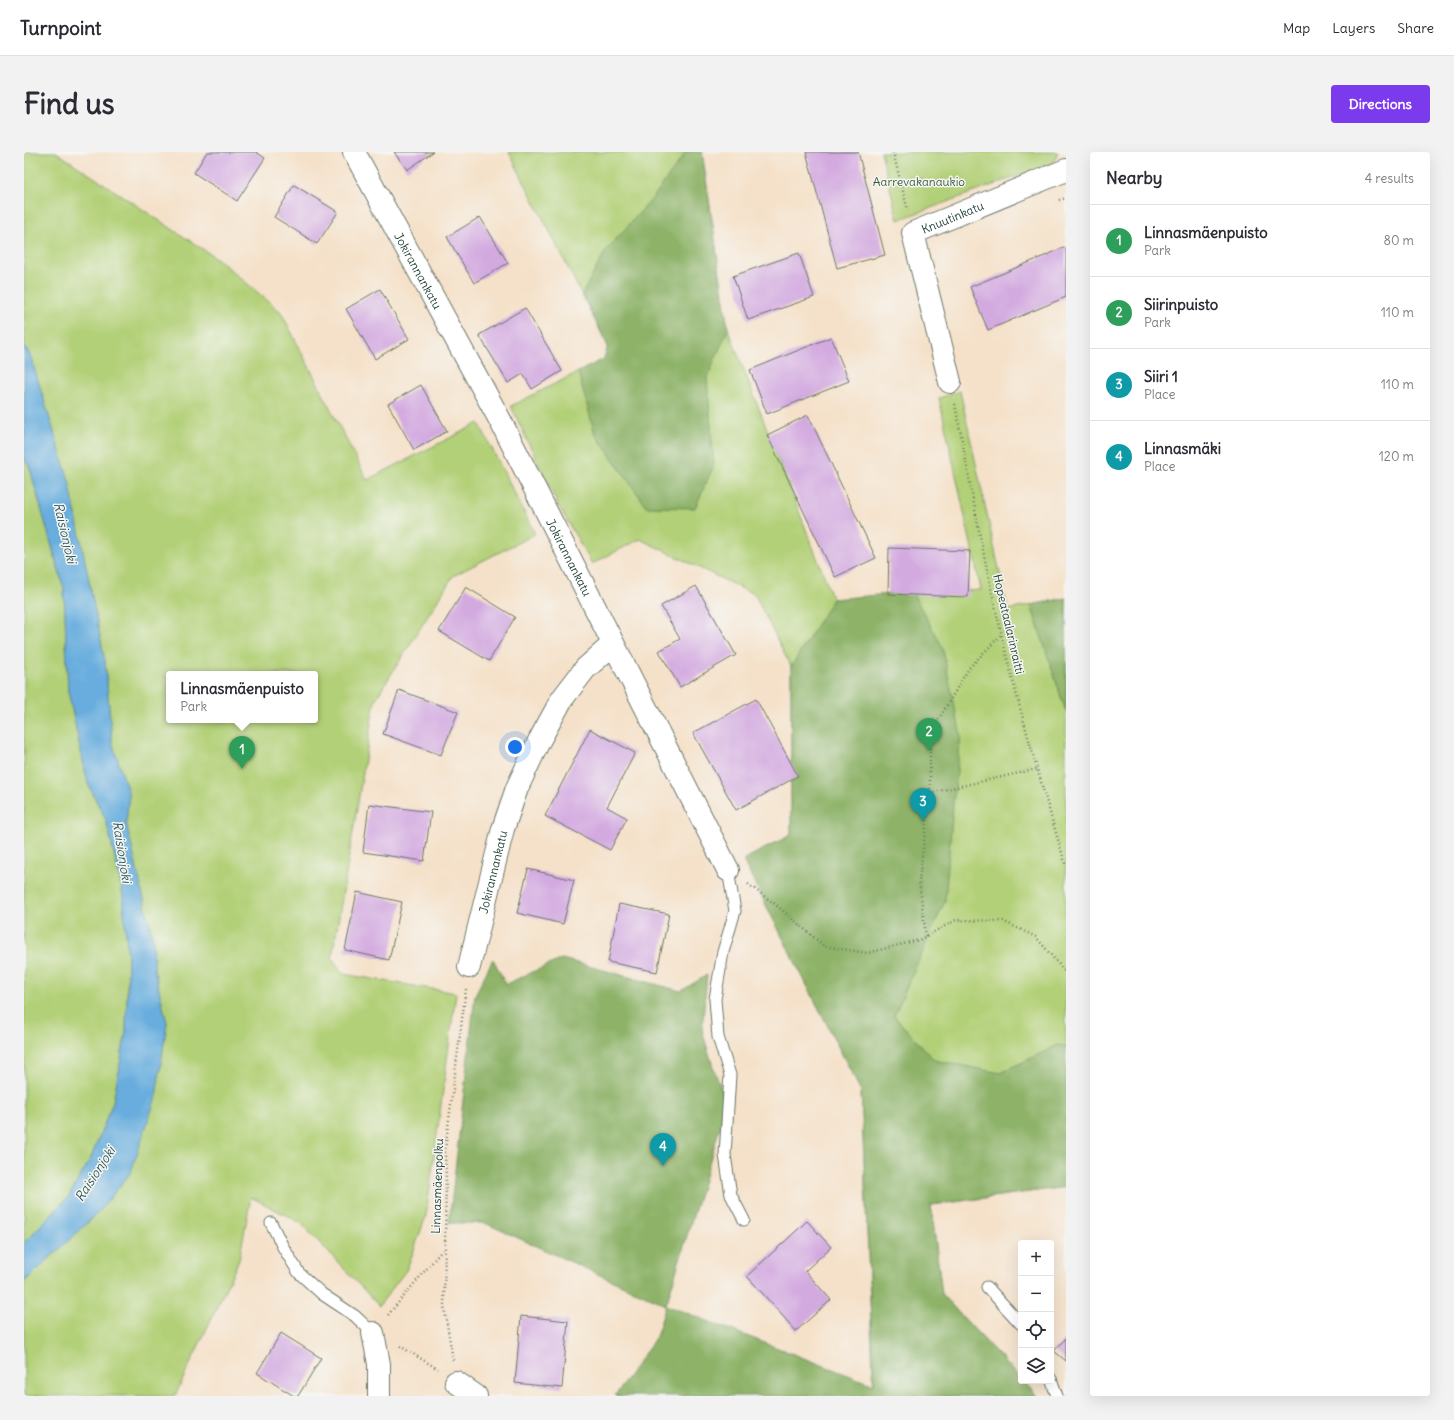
<!DOCTYPE html>
<meta charset="utf-8">
<style>
:root{--surface:#fff;--page:#f2f2f3;--text:#2b2b33;--muted:#7c7c81;--line:#e1e1e2;--accent:#7c3aed}
body{margin:0;font-family:Delius,sans-serif;background:var(--page);color:var(--text)}
.controls{position:absolute;right:12px;bottom:12px;display:grid;overflow:hidden;border-radius:4px;box-shadow:0 4px 16px #0002}
.controls button{width:36px;height:36px;display:grid;place-items:center;padding:0;border:0;border-bottom:1px solid var(--line);background:var(--surface);color:var(--text);font:20px sans-serif}
.you{position:absolute;left:491px;top:595px;width:14px;height:14px;margin:-10px;border:3px solid #fff;border-radius:50%;background:#1a73e8;box-shadow:0 0 0 6px #1a73e833}
.badge{display:grid;place-items:center;width:26px;height:26px;border-radius:50%;background:var(--accent);color:#fff;font-size:13px;font-weight:700}
.pin{position:absolute;translate:-50% -33px;filter:drop-shadow(0 1px 2px #0008)}
.pin::after{content:'';position:absolute;top:21px;width:14px;height:12px;background:inherit;clip-path:polygon(0 0,100% 0,50% 100%)}
.popup{position:absolute;left:142px;top:519px;width:152px;height:52px;box-sizing:border-box;display:grid;place-content:center;border-radius:4px;background:var(--surface);filter:drop-shadow(0 1px 3px #0005);font-size:13px;white-space:nowrap;color:var(--muted)}
.popup b{font-size:15px;color:var(--text)}
.popup::after{content:'';position:absolute;left:50%;top:100%;margin-left:-8px;border:8px solid transparent;border-top-color:var(--surface)}
.list{margin:0;padding:0;list-style:none}
h2{display:flex;justify-content:space-between;align-items:center;height:52px;margin:0;padding:0 16px;font-size:17px}
h2 small{font-size:13px;font-weight:400;color:var(--muted)}
.list li{display:grid;grid-template-columns:26px 1fr auto;gap:12px;align-items:center;box-sizing:border-box;height:72px;padding:0 16px;border-top:1px solid var(--line)}
.list b{display:block;font-size:15px;white-space:nowrap}
.list p{margin:0;font-size:13px;white-space:nowrap;color:var(--muted)}
.list em{font-size:13px;font-style:normal;color:var(--muted)}
.icon{flex:none;width:22px;height:22px;fill:none;stroke:currentColor;stroke-width:2;stroke-linecap:round;stroke-linejoin:round}
.map{position:relative;flex:none;width:1042px;height:1244px;overflow:hidden;border-radius:4px}
header{display:flex;align-items:center;gap:24px;box-sizing:border-box;height:56px;padding:0 20px;background:var(--surface);border-bottom:1px solid var(--line)}
header strong{font-size:19px}
nav{display:flex;gap:22px;margin-inline-start:auto;font-size:14px}
.intro{display:flex;align-items:center;justify-content:space-between;box-sizing:border-box;height:96px;padding:0 24px}
h1{margin:0;font-size:28px}
.button{padding:10px 18px;border-radius:4px;background:var(--accent);color:#fff;font-size:14px;font-weight:700}
main{display:flex;gap:24px;padding:0 24px}
aside{flex:1;background:var(--surface);border-radius:4px;box-shadow:0 4px 16px #0002}
.map>svg:first-child{display:block}
.green{fill:#b2d077;stroke:#688656;fill-rule:evenodd}
.forest{fill:#8db268;stroke:#56784e}
.water{fill:#68adde;stroke:#447589}
.building{fill:#d3aae0}
.lines{fill:none;stroke-linecap:round;stroke-linejoin:round}
.lane-casing{stroke:#6a7668;stroke-width:13}
.street-casing{stroke:#6a7668;stroke-width:24}
.path{stroke:#6a7668;stroke-width:2.5;stroke-dasharray:1 3;stroke-linecap:butt}
.lane{stroke:#fff;stroke-width:11}
.street{stroke:#fff;stroke-width:22}
.labels{text-anchor:middle;dominant-baseline:central;stroke-width:3;stroke-linejoin:round;paint-order:stroke}
.park-label{font-size:12px;fill:#3c5a41;stroke:#f6f6f2}
.street-label{font-size:12px;fill:#1f3d34;stroke:#f6f6f2}
.water-label{font-size:13px;font-style:italic;fill:#31595e;stroke:#f6f6f2}
</style>
<header>
<strong>Turnpoint</strong>
<nav><a>Map</a><a>Layers</a><a>Share</a></nav>
</header>
<div class="intro"><h1>Find us</h1><a class="button">Directions</a></div>
<main>
<div class="map">
<svg width="1042" height="1244" viewBox="0 0 1042 1244">
<rect width="100%" height="100%" fill="#f6f6f2"/>
<filter id="ink" filterUnits="userSpaceOnUse"><feTurbulence type="fractalNoise" baseFrequency=".025" numOctaves="2"/><feDisplacementMap in="SourceGraphic" scale="8" xChannelSelector="R" yChannelSelector="G"/><feConvolveMatrix kernelMatrix="1 2 1 2 8 2 1 2 1" color-interpolation-filters="sRGB"/></filter>
<filter id="wash" filterUnits="userSpaceOnUse"><feTurbulence type="fractalNoise" baseFrequency=".012" numOctaves="4" result="noise"/><feDisplacementMap in="SourceGraphic" scale="16" xChannelSelector="R" yChannelSelector="G"/><feGaussianBlur stdDeviation="0.9" result="paint"/><feColorMatrix in="noise" values="0 0 0 0 0 0 0 0 0 0 0 0 0 0 0 0 0 1.4 0 .05"/><feComposite in="paint" operator="in"/></filter>
<g filter="url(#wash)">
<rect width="100%" height="100%" fill="#f5e1c9"/>
<path class="green" d="M0 0H32L195 108 257 160 343 328 455 271 511 382 429 424 351 548 308 806 319 822 432 841 402 1064 383 1117 355 1154 277 1071 227 1045 215 1108 151 1244H0V1130L74 1061 107 1020 143 871 130 817 129 787 102 670 105 643 88 590 81 509 45 329 7 206 0 191ZM145 522H291V568H145Z
M485 0H678L704 177 809 447 957 438 915 246 936 239 984 458 1042 446V1035L907 1053 918 1143 997 1227V1229H999L1013 1244H850L837 939 719 708 767 683V515L731 443 616 387 568 412 534 353 487 254 580 207 584 194Z
M857 0H1034L1029 11 874 68Z
M0 305 6 317 40 437 44 539 64 632 82 668 98 736 104 807 102 880 89 950 67 1006 45 1044 0 1091Z"/>
<path class="forest" d="M662 0H678L704 177 683 226 690 313 671 356 623 355 571 282 554 220 580 207 584 194 558 142 583 97 629 46Z
M888 440 918 494 937 584 929 653 921 749 870 864 910 908 976 921 1034 893 1042 894V1035L907 1053 918 1143 997 1227V1229H999L1013 1244H591L632 1185 642 1153 461 1071H425L451 843 469 807 482 832 538 807 657 839 683 823 678 878 689 915 703 952 642 1153 850 1233 837 939 719 708 767 683V515L809 447Z
M1042 446V560L1007 453Z"/>
<path class="water" d="M0 191 7 206 45 329 81 509 88 590 105 643 102 670 129 787 130 817 143 871 132 945 107 1020 74 1061 0 1130V1091L45 1044 67 1006 89 950 102 880 104 807 98 736 82 668 64 632 44 539 40 437 6 317 0 305Z"/>
<g id="blocks">
<path class="building" d="M183 0H232L241 6 213 49 170 21Z
M370 0H409L383 18Z
M782 0H834L861 103 813 116Z
M270 33 314 60 293 92 250 65Z
M456 65 484 111 450 131 423 85Z
M1042 95V145L964 178 946 135Z
M775 101 790 145 724 168 709 124Z
M356 137 385 187 351 207 322 157Z
M501 156 538 219 508 237 499 222 484 231 455 183Z
M807 185 825 229 743 262 726 218Z
M397 233 423 279 390 298 364 252Z
M784 263 852 406 811 425 743 283Z
M865 396 946 399 944 445 864 442Z
M672 434 712 503 656 535 635 499 656 487 637 454Z
M442 435 491 465 465 509 415 479Z
M375 538 434 560 417 603 359 582Z
M732 547 774 624 712 658 669 581Z
M566 577 611 601 583 655 603 666 586 698 521 664Z
M345 652 407 660 400 709 339 700Z
M504 717 550 728 539 772 493 761Z
M333 740 378 750 365 808 321 798Z
M595 752 645 762 633 820 584 810Z
M783 1069 807 1095 781 1119 807 1148 772 1179 723 1124Z
M497 1164 544 1169 538 1236 491 1231Z
M257 1181 297 1206 274 1244H270L233 1221Z
M1042 1186V1209L1030 1199Z"/>
</g>
</g>
<g filter="url(#ink)">
<use href="#blocks" fill-opacity="0" stroke="#6a7668" stroke-width="1"/>
<g class="lines">
<g class="lane-casing">
<path id="lane" d="M704 718 711 759 699 800 691 847 694 885 706 923 701 1003 707 1043 720 1068
M247 1071 259 1095 275 1121 298 1142 331 1164 349 1181
M963 1135 997 1172
M1027 1227 1033 1244"/>
</g>
<g class="street-casing">
<g id="street">
<path id="s1" d="M330 0 476 268 704 718"/>
<path id="s2" d="M926 230 889 81 1042 18"/>
<path id="s3" d="M445 815 479 677 493 636 515 589 538 547 561 517 589 492"/>
<path d="M349 1181 355 1212V1244"/>
<path d="M432 1230 452 1244"/>
</g>
</g>
<path class="path" d="M869 0 884 59
M1035 48 1042 46
M931 252C946 329 959 407 978 484 996 561 1019 638 1042 714
M906 641V582L945 516 977 483
M724 732 751 752 800 794 843 801 895 788 932 768 979 769 1012 785 1042 821
M902 784 895 729 906 641 1013 617
M364 1163 420 1096
M376 1194 414 1217
M429 1208 420 1154 422 1027 421 998 442 837"/>
<use href="#lane" class="lane"/>
<use href="#street" class="street"/>
</g>
</g>
<g class="labels">
<g class="park-label">
<text x="895" y="29">Aarrevakanaukio</text>
</g>
<g class="street-label">
<text stroke="none"><textPath href="#s2" startOffset="196">Knuutinkatu</textPath></text>
<text stroke="none"><textPath href="#s1" startOffset="135">Jokirannankatu</textPath></text>
<text stroke="none"><textPath href="#s1" startOffset="459">Jokirannankatu</textPath></text>
<text transform="translate(985 472) rotate(77)">Hopeataalarinraitti</text>
<text stroke="none"><textPath href="#s3" startOffset="98">Jokirannankatu</textPath></text>
<text transform="translate(413 1034) rotate(-88)">Linnasmäenpolku</text>
</g>
<g class="water-label">
<text transform="translate(41 381) rotate(77)">Raisionjoki</text>
<text transform="translate(98 700) rotate(81)">Raisionjoki</text>
<text transform="translate(71 1022) rotate(-57)">Raisionjoki</text>
</g>
</g>
</svg>
<div class="controls">
<button>+</button>
<button>−</button>
<button><svg class="icon" aria-label="locate" viewBox="0 0 24 24"><circle cx="12" cy="12" r="6"/><path d="M12 2v4M12 18v4M2 12h4M18 12h4"/></svg></button>
<button><svg class="icon" aria-label="layers" viewBox="0 0 24 24"><path d="M12 4l9 5-9 5-9-5zM3 14l9 5 9-5"/></svg></button>
</div>
<div class="you"></div>
<div class="pin badge" style="left:218px;top:617px;background:#2e9e5b">1</div>
<div class="popup"><b>Linnasmäenpuisto</b>Park</div>
<div class="pin badge" style="left:905px;top:599px;background:#2e9e5b">2</div>
<div class="pin badge" style="left:899px;top:669px;background:#0f9aa8">3</div>
<div class="pin badge" style="left:639px;top:1014px;background:#0f9aa8">4</div>
</div>
<aside>
<h2>Nearby<small>4 results</small></h2>
<ul class="list">
<li><span class="badge" style="background:#2e9e5b">1</span><div><b>Linnasmäenpuisto</b><p>Park</p></div><em>80 m</em></li>
<li><span class="badge" style="background:#2e9e5b">2</span><div><b>Siirinpuisto</b><p>Park</p></div><em>110 m</em></li>
<li><span class="badge" style="background:#0f9aa8">3</span><div><b>Siiri 1</b><p>Place</p></div><em>110 m</em></li>
<li><span class="badge" style="background:#0f9aa8">4</span><div><b>Linnasmäki</b><p>Place</p></div><em>120 m</em></li>
</ul>
</aside>
</main>
